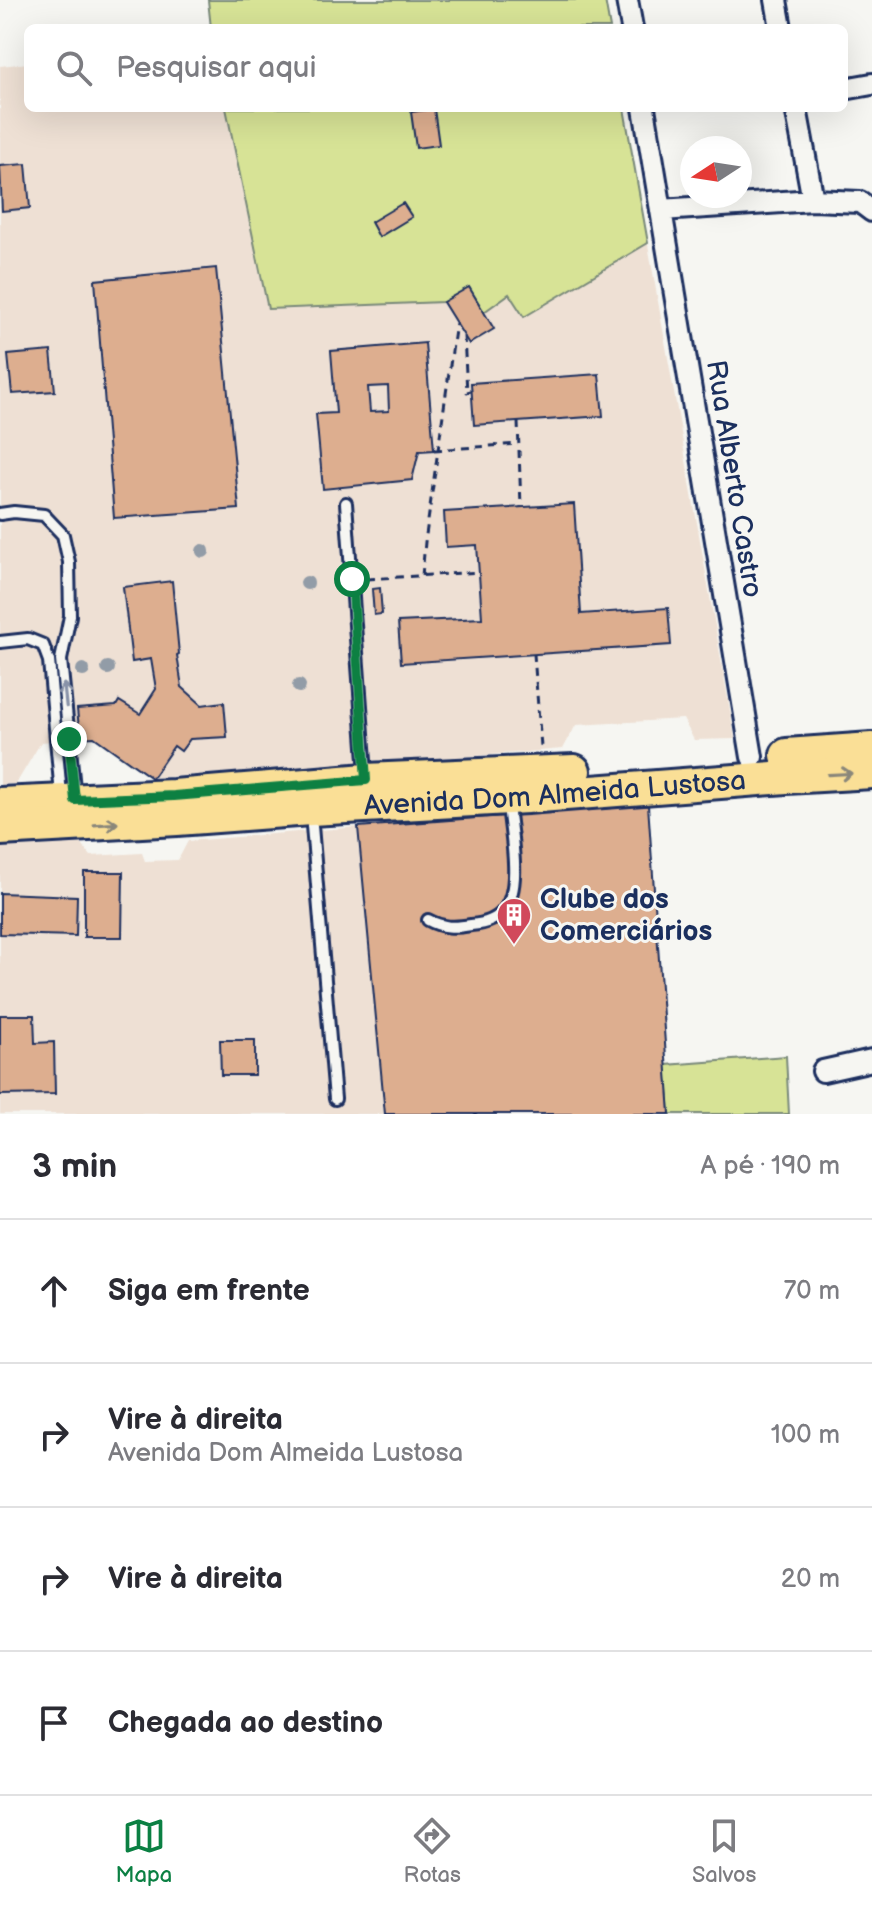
<!DOCTYPE html>
<html lang="pt">
<meta charset="utf-8">
<style>
:root{--surface:#fff;--page:#f2f2f3;--text:#2b2b33;--muted:#7c7c81;--line:#e1e1e2;--accent:#0b8043}
body{margin:0;font-family:"Balsamiq Sans",sans-serif;background:var(--page);color:var(--text)}
.compass{position:absolute;left:680px;top:136px;width:72px;height:72px;border-radius:50%;background:var(--surface);box-shadow:0 8px 32px #0002;rotate:258deg}
.stop{position:absolute;width:24px;height:24px;margin:-18px;border:6px solid #0b8043;border-radius:50%;background:#fff}
.stop.end{background:#0b8043;border-color:#fff;box-shadow:0 2px 8px #0008}
.list{margin:0;padding:0;list-style:none}
h2{display:flex;justify-content:space-between;align-items:center;height:104px;margin:0;padding:0 32px;font-size:34px}
h2 small{font-size:26px;font-weight:400;color:var(--muted)}
.list li{display:grid;grid-template-columns:52px 1fr auto;gap:24px;align-items:center;box-sizing:border-box;height:144px;padding:0 32px;border-top:2px solid var(--line)}
.list b{display:block;font-size:30px;white-space:nowrap}
.list p{margin:0;font-size:26px;white-space:nowrap;color:var(--muted)}
.list em{font-size:26px;font-style:normal;color:var(--muted)}
.icon{flex:none;width:44px;height:44px;fill:none;stroke:currentColor;stroke-width:2;stroke-linecap:round;stroke-linejoin:round}
.map{position:relative;flex:none;width:872px;height:1114px;overflow:hidden}
.search{position:absolute;background:var(--surface);box-shadow:0 8px 32px #0002;left:24px;right:24px;top:24px;height:88px;display:flex;align-items:center;gap:20px;box-sizing:border-box;padding:0 28px;border-radius:12px;color:var(--muted);font-size:30px}
.sheet{height:680px;background:var(--surface)}
nav{display:flex;justify-content:space-around;align-items:center;box-sizing:border-box;height:112px;border-top:2px solid var(--line);background:var(--surface);font-size:22px;color:var(--muted)}
nav a{display:grid;justify-items:center;gap:4px}
nav .on{color:var(--accent)}
.map>svg:first-child{display:block}
.built{fill:#eee0d4}
.green{fill:#d7e396;stroke:#79897a;stroke-width:2}
.building{fill:#ddae8f;stroke:#1b2f5e;stroke-width:2;fill-rule:evenodd}
.lines{fill:none;stroke-linecap:round;stroke-linejoin:round}
.lane-casing{stroke:#1b2f5e;stroke-width:16}
.street-casing{stroke:#1b2f5e;stroke-width:26}
.primary-casing{stroke:#1b2f5e;stroke-width:38}
.path{stroke:#1b2f5e;stroke-width:3;stroke-dasharray:8 6;stroke-linecap:butt}
.lane{stroke:#f6f6f2;stroke-width:10}
.street{stroke:#f6f6f2;stroke-width:20}
.primary{stroke:#fadf96;stroke-width:32}
.tree{fill:#929ca7}
.oneway{stroke:#8892a8}
.oneway2{stroke:#8a877a}
.route{stroke:#0b8043;stroke-width:10}
.labels{text-anchor:middle;dominant-baseline:central;stroke-width:6;stroke-linejoin:round;paint-order:stroke}
.street-label{font-size:28px;fill:#1b2f5e;stroke:#f6f6f2}
.poi-label{font-size:28px;font-weight:bold;fill:#1b2f5e;stroke:#f6f6f2;text-anchor:start}
</style>
<div class="map">
<svg width="872" height="1114" viewBox="0 0 872 1114">
<rect width="100%" height="100%" fill="#f6f6f2"/>
<filter id="ink" filterUnits="userSpaceOnUse"><feTurbulence type="fractalNoise" baseFrequency=".0125" numOctaves="2"/><feDisplacementMap in="SourceGraphic" scale="16" xChannelSelector="R" yChannelSelector="G"/><feConvolveMatrix kernelMatrix="1 2 1 2 8 2 1 2 1" color-interpolation-filters="sRGB"/></filter>
<g filter="url(#ink)">
<path class="built" d="M28 63V108H624L735 739 694 740 683 719 576 725 563 749 353 766 152 778 93 737 41 742 16 784 0 785V66Z
M358 827 385 1114H0V847L80 842 91 856 142 853 145 861 178 860 188 841Z"/>
<path class="green" d="M208 0H605L610 28H211Z
M226 108H624L648 243 524 317 509 294 484 312 469 287 443 302 268 309Z
M786 1056 789 1114H670L666 1065Z"/>
<path class="building" d="M434 109 439 145 416 148 411 112Z
M26 164 30 208 2 211 0 166Z
M403 203 412 217 379 237 371 222Z
M216 268 239 509 114 518 95 280Z
M469 287 494 329 469 344 443 302Z
M425 343 434 450 419 451 412 480 323 489 316 414 336 413 331 351ZM388 386 389 411 370 412 368 387Z
M51 351 55 391 12 394 8 355Z
M599 374 603 416 474 425 471 383Z
M574 504 581 614 668 608 671 645 401 663 398 622 482 618 477 545 446 547 444 512Z
M172 581 179 654 177 655 182 687 202 705 224 702 227 737 190 739 181 751 174 746 152 778 94 737 80 738 77 709 116 706 119 701 140 714 156 689 151 659 132 662 123 587Z
M380 588 382 614 374 615 372 589Z
M648 805 670 1114H385L358 827Z
M84 872H123L122 937H84Z
M0 893 77 896 76 936 0 934Z
M0 1015H34L35 1043 54 1042 55 1094 0 1095Z
M220 1040H255V1075H221Z"/>
<g class="lines">
<g class="lane-casing">
<path id="lane" d="M346 503 366 774
M0 514 14 512 44 515 63 535 69 562 70 616 61 660 75 798
M0 642 28 639 43 645 49 661 61 795
M311 814 335 1099
M428 920C443 928 454 928 471 925 483 924 496 921 504 910 523 886 510 833 508 804"/>
</g>
<g class="street-casing">
<path id="street" d="M627 0 632 28
M776 0 781 28
M844 89 872 84
M644 108 752 757
M796 108 813 200
M661 210 813 200 860 202 872 211
M823 1071 872 1060"/>
</g>
<g class="primary-casing">
<g id="primary">
<path d="M787 755 872 749"/>
<path d="M0 804 174 796 366 780 574 771"/>
<path id="s1" d="M0 829 177 819 310 809 527 797 786 777 872 772"/>
</g>
</g>
<path class="path" d="M464 336 467 392 471 391
M518 422 521 507
M434 450 518 444
M422 576 425 542 456 323
M367 579 479 572
M534 654 541 747"/>
<use href="#lane" class="lane"/>
<use href="#street" class="street"/>
<use href="#primary" class="primary"/>
</g>
<g class="tree">
<circle cx="203" cy="551" r="7"/>
<circle cx="307" cy="583" r="7"/>
<circle cx="108" cy="668" r="7"/>
<circle cx="83" cy="670" r="7"/>
<circle cx="299" cy="686" r="7"/>
</g>
<defs><path id="oneway-shaft" d="M-6 0H5M1.5-3L5.5 0L1.5 3" fill="none" stroke-width="1.6" stroke-linecap="round" stroke-linejoin="round" transform="scale(2)"/></defs>
<use class="oneway" href="#oneway-shaft" transform="translate(65 695) rotate(-96)"/>
<g class="oneway2">
<use href="#oneway-shaft" transform="translate(840 774) rotate(-3)"/>
<use href="#oneway-shaft" transform="translate(106 824) rotate(-4)"/>
</g>
</g>
<g class="lines" filter="url(#ink)">
<path class="route" d="M69 739 75 800 174 796 366 780 352 579"/>
</g>
<defs>
<g id="building-pin" transform="scale(1.8)"><path d="M0 17L-7.5 6A9.5 9.5 0 1 1 7.5 6Z" fill="#d1495b" stroke="#f6f6f2"/><path d="M-4-6H4V6H1V3H-1V6H-4ZM-2.5-4.3h1.7v1.8h-1.7ZM.8-4.3h1.7v1.8H.8ZM-2.5-1h1.7V.8h-1.7ZM.8-1h1.7V.8H.8Z" fill="#fff"/></g>
</defs>
<g fill-rule="evenodd">
<use href="#building-pin" x="514" y="915"/>
</g>
<g class="labels">
<g class="street-label">
<text transform="translate(734 479) rotate(81)">Rua Alberto Castro</text>
<text stroke="none"><textPath href="#s1" startOffset="556">Avenida Dom Almeida Lustosa</textPath></text>
</g>
<g class="poi-label">
<text x="540" y="899">Clube dos<tspan x="540" dy="32">Comerciários</tspan></text>
</g>
</g>
</svg>
<svg class="compass" viewBox="-18 -18 36 36"><path d="M0-13l5 13h-10z" fill="#e53935"/><path d="M0 13l5-13h-10z" fill="#7c7c81"/></svg>
<div class="stop" style="left:352px;top:579px"></div>
<div class="stop end" style="left:69px;top:739px"></div>
<div class="search"><svg class="icon" aria-label="search" viewBox="0 0 24 24"><circle cx="10" cy="10" r="6"/><path d="M15 15l6 6"/></svg>Pesquisar aqui</div>
</div>
<section class="sheet">
<h2>3 min<small>A pé · 190 m</small></h2>
<ul class="list">
<li><svg class="icon" aria-label="ahead" viewBox="0 0 24 24"><path d="M12 20V5M6 11l6-6 6 6"/></svg><div><b>Siga em frente</b></div><em>70 m</em></li>
<li><svg class="icon" aria-label="right" viewBox="0 0 24 24"><path d="M7 20v-9h11M14 6l5 5-5 5"/></svg><div><b>Vire à direita</b><p>Avenida Dom Almeida Lustosa</p></div><em>100 m</em></li>
<li><svg class="icon" aria-label="right" viewBox="0 0 24 24"><path d="M7 20v-9h11M14 6l5 5-5 5"/></svg><div><b>Vire à direita</b></div><em>20 m</em></li>
<li><svg class="icon" aria-label="arrive" viewBox="0 0 24 24"><path d="M6 21V4h12l-3 4 3 4H6"/></svg><div><b>Chegada ao destino</b></div></li>
</ul>
</section>
<nav>
<a class="on"><svg class="icon" aria-label="map" viewBox="0 0 24 24"><path d="M3 6l6-2 6 2 6-2v14l-6 2-6-2-6 2zM9 4v14M15 6v14"/></svg>Mapa</a>
<a><svg class="icon" aria-label="directions" viewBox="0 0 24 24"><path d="M12 3l9 9-9 9-9-9zM9 14v-3h6M13 9l2 2-2 2"/></svg>Rotas</a>
<a><svg class="icon" aria-label="saved" viewBox="0 0 24 24"><path d="M7 4h10v16l-5-4-5 4z"/></svg>Salvos</a>
</nav>
